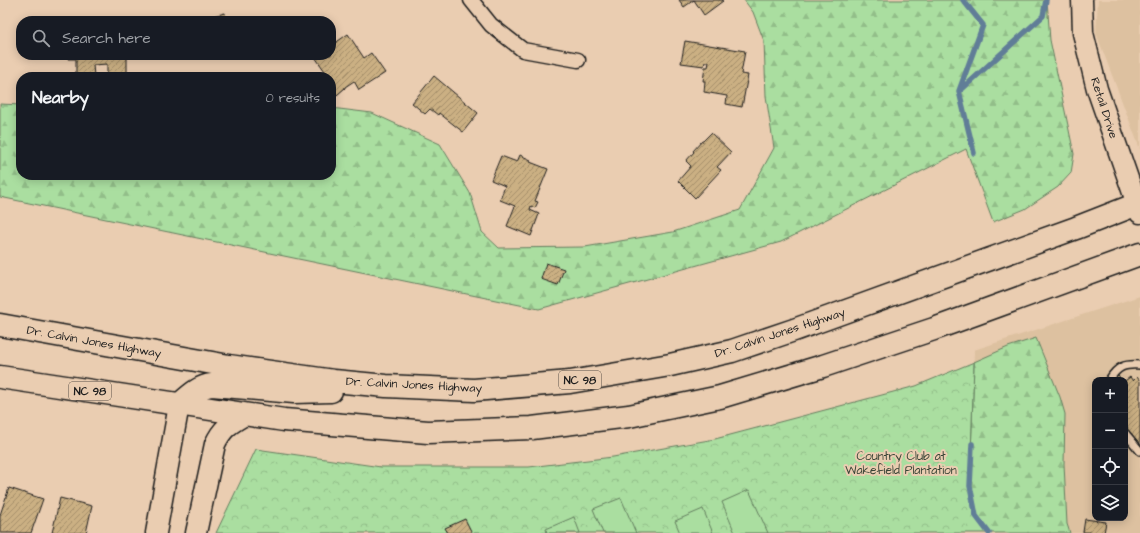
<!DOCTYPE html>
<meta charset="utf-8">
<style>
:root{--surface:#171b24;--page:#242831;--text:#f1f3f6;--muted:#9ea1a6;--line:#363941}
body{margin:0;font-family:"Architects Daughter",sans-serif;background:var(--page);color:var(--text)}
.controls{position:absolute;right:12px;bottom:12px;display:grid;overflow:hidden;border-radius:8px;box-shadow:0 2px 10px #0003}
.controls button{width:36px;height:36px;display:grid;place-items:center;padding:0;border:0;border-bottom:1px solid var(--line);background:var(--surface);color:var(--text);font:20px sans-serif}
.list{margin:0;padding:0;list-style:none}
h2{display:flex;justify-content:space-between;align-items:center;height:52px;margin:0;padding:0 16px;font-size:17px}
h2 small{font-size:13px;font-weight:400;color:var(--muted)}
.icon{flex:none;width:22px;height:22px;fill:none;stroke:currentColor;stroke-width:2;stroke-linecap:round;stroke-linejoin:round}
.map{position:relative;flex:none;width:1140px;height:533px;overflow:hidden}
.search{position:absolute;background:var(--surface);box-shadow:0 2px 10px #0003;left:16px;top:16px;width:320px;height:44px;display:flex;align-items:center;gap:10px;box-sizing:border-box;padding:0 14px;border-radius:16px;color:var(--muted);font-size:15px}
.panel{position:absolute;background:var(--surface);box-shadow:0 2px 10px #0003;left:16px;top:72px;width:320px;height:108px;border-radius:16px}
.map>svg:first-child{display:block}
.built{fill:#ddc1a0;fill-rule:evenodd}
.forest{fill:url(#forest-firs);stroke:#637d5e}
.park{fill:url(#park-crowns);stroke:#637d5e}
.garden{fill:#aadea0;stroke:#637d5e}
.lines{fill:none;stroke-linecap:round;stroke-linejoin:round}
.stream{stroke:#617d97;stroke-width:5.5}
.building{fill:url(#building-hatch);stroke:#1c1c1c}
.lane-casing{stroke:#1c1c1c;stroke-width:10}
.street-casing{stroke:#1c1c1c;stroke-width:17}
.secondary-casing{stroke:#1c1c1c;stroke-width:23}
.highway-casing{stroke:#1c1c1c;stroke-width:25}
.lane{stroke:#eacdb1;stroke-width:7}
.street{stroke:#eacdb1;stroke-width:14}
.secondary{stroke:#eacdb1;stroke-width:20}
.highway{stroke:#eacdb1;stroke-width:22}
.labels{text-anchor:middle;dominant-baseline:central;stroke-width:4;stroke-linejoin:round;paint-order:stroke}
.shield{fill:#eacdb1;stroke:#5a5149;stroke-width:1}
.shield-label{font-size:11px;font-weight:bold;fill:#1c1c1c}
.street-label{font-size:12px;fill:#1c1c1c;stroke:#eacdb1}
.park-label{font-size:12px;fill:#384336;stroke:#eacdb1}
</style>
<div class="map">
<svg width="1140" height="533" viewBox="0 0 1140 533">
<defs>
<pattern id="forest-firs" width="22" height="20" patternUnits="userSpaceOnUse"><rect width="22" height="20" fill="#aadea0"/><path d="M5 1l3.5 6h-7zM16 11l3.5 6h-7z" fill="#92be89"/></pattern>
<pattern id="park-crowns" width="20" height="18" patternUnits="userSpaceOnUse"><rect width="20" height="18" fill="#aadea0"/><path d="M2 6a3 3 0 1 1 6 0M12 15a3 3 0 1 1 6 0" fill="none" stroke="#92be89"/></pattern>
<pattern id="building-hatch" width="6" height="6" patternUnits="userSpaceOnUse"><rect width="6" height="6" fill="#cbb083"/><path d="M-1 1l2-2M0 6l6-6M5 7l2-2" fill="none" stroke="#a48e6a"/></pattern>
</defs>
<rect width="100%" height="100%" fill="#eacdb1"/>
<filter id="ink" filterUnits="userSpaceOnUse"><feTurbulence type="fractalNoise" baseFrequency=".025" numOctaves="2"/><feDisplacementMap in="SourceGraphic" scale="8" xChannelSelector="R" yChannelSelector="G"/><feConvolveMatrix kernelMatrix="1 2 1 2 8 2 1 2 1" color-interpolation-filters="sRGB"/></filter>
<g filter="url(#ink)">
<path class="built" d="M1098 0H1140V149L1096 33Z
M1140 296V533H989L970 486 974 350ZM1095 380H1125V518H1095Z"/>
<path class="forest" d="M744 0H1047L1050 40 1074 154 1071 173 1058 187 1025 209 993 222 966 149 781 242 539 309 0 197V104L21 105V175H331V108L372 113 440 144 470 193 482 232 499 248 585 247 673 232 740 210 774 148 766 96 764 41 753 12Z
M1036 338 1060 397 1065 414 1064 464 1067 524 1070 533H989L976 516 970 486 974 362 1008 347Z"/>
<path class="park" d="M974 362 970 486 976 516 989 533H216L256 449 381 467H529L613 457 715 439 916 386Z"/>
<path class="garden" d="M749 490 768 533H735L722 502Z
M621 498 636 533H603L593 509Z
M703 509 713 533H680L675 521Z
M574 517 580 533H547L546 529Z"/>
<g class="lines">
<path class="stream" d="M963 0 983 25 959 91 974 153
M961 90 1043 16 1046 0
M972 444 970 486 976 516 989 533"/>
</g>
<path class="building" d="M679 0H722L723 1 704 15 694 0 684 7Z
M225 13 227 21H193Z
M348 34 364 58 371 53 385 73 359 90 354 81 345 87V88L337 95 331 86V77H329L315 57 317 55H331V46Z
M685 41 745 51 741 74 748 75 742 107 726 104 727 96 704 92 705 81H703L705 67H708L709 62H705L704 66 681 63Z
M68 55H127V77H107V64L93 65 94 76H76V59H68Z
M434 76 478 113 463 132 439 113 438 115 430 109 425 114 412 103Z
M711 133 731 152 717 167 721 170 695 198 678 181 691 166 686 161 694 152 693 151 702 141H703Z
M520 155 531 160 530 162 548 169 535 201 538 202 535 208 531 206 530 210 539 214 531 236 507 226 515 206 500 200 505 186 491 180 501 156 517 162Z
M546 263 564 269 558 285 541 279Z
M1116 373 1121 380H1112Z
M1130 377 1133 381 1137 377 1140 381V444L1127 429 1128 428 1125 424V381Z
M9 488 43 499 31 533H0V515Z
M60 498 92 506 86 533H52Z
M465 519 472 533H448L445 528Z
M1085 519 1106 522 1104 533 1083 532Z"/>
<g class="lines">
<g class="lane-casing">
<path id="lane" d="M1109 380C1118 366 1124 364 1140 365
M1125 433 1140 451"/>
</g>
<g class="street-casing">
<path id="street" d="M471 0 491 25 523 50 578 60"/>
</g>
<g class="secondary-casing">
<path id="secondary" d="M1082 0 1083 33 1097 89 1140 213
M156 533 179 405
M196 533 215 444C223 427 230 424 245 415"/>
</g>
<g class="highway-casing">
<path id="highway" d="M0 325 229 366 334 381 386 386 474 390 570 382 670 365 732 351 794 330 1076 228 1140 203
M0 377 284 420 428 432 532 428 629 416 720 397 823 366 934 329 1140 254
M179 405C189 396 199 386 212 385L294 392 331 391"/>
</g>
<use href="#lane" class="lane"/>
<use href="#street" class="street"/>
<use href="#secondary" class="secondary"/>
<use href="#highway" class="highway"/>
</g>
</g>
<g class="labels">
<g class="shield">
<rect x="559" y="371" width="42" height="18" rx="3"/>
<rect x="69" y="382" width="42" height="18" rx="3"/>
</g>
<g class="shield-label">
<text x="580" y="380">NC 98</text>
<text x="90" y="391">NC 98</text>
</g>
<g class="street-label">
<text transform="translate(1104 108) rotate(72)">Retail Drive</text>
<text transform="translate(780 333) rotate(-18)">Dr. Calvin Jones Highway</text>
<text transform="translate(94 342) rotate(10)">Dr. Calvin Jones Highway</text>
<text transform="translate(414 385) rotate(3)">Dr. Calvin Jones Highway</text>
</g>
<g class="park-label">
<text x="901" y="456">Country Club at<tspan x="901" dy="14">Wakefield Plantation</tspan></text>
</g>
</g>
</svg>
<div class="controls">
<button>+</button>
<button>−</button>
<button><svg class="icon" aria-label="locate" viewBox="0 0 24 24"><circle cx="12" cy="12" r="6"/><path d="M12 2v4M12 18v4M2 12h4M18 12h4"/></svg></button>
<button><svg class="icon" aria-label="layers" viewBox="0 0 24 24"><path d="M12 4l9 5-9 5-9-5zM3 14l9 5 9-5"/></svg></button>
</div>
<div class="search"><svg class="icon" aria-label="search" viewBox="0 0 24 24"><circle cx="10" cy="10" r="6"/><path d="M15 15l6 6"/></svg>Search here</div>
<section class="panel">
<h2>Nearby<small>0 results</small></h2>
<ul class="list">
</ul>
</section>
</div>
